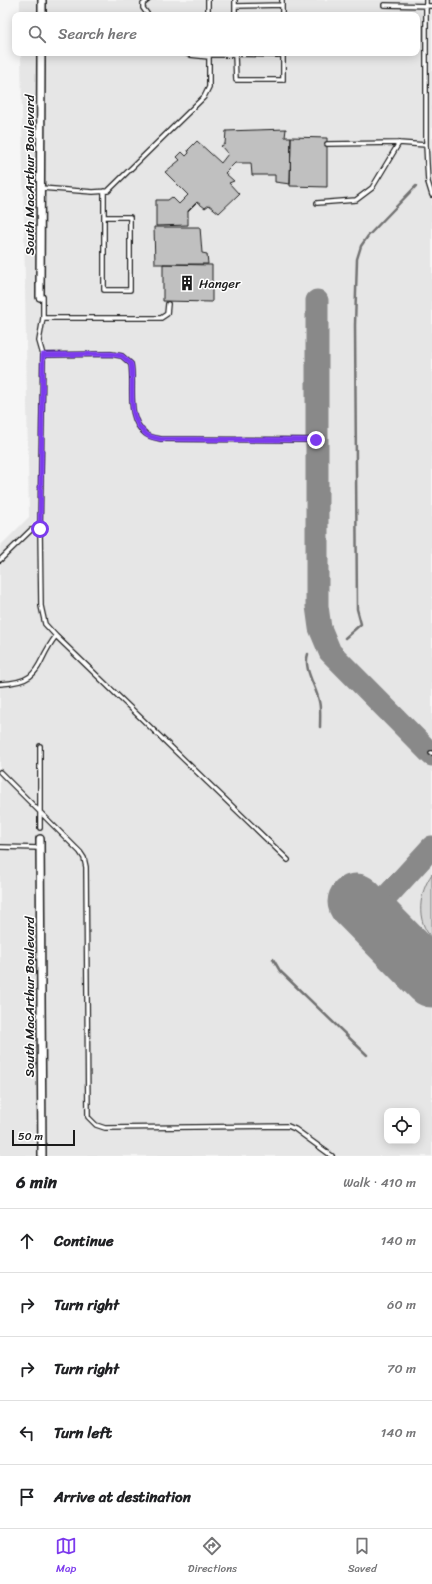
<!DOCTYPE html>
<meta charset="utf-8">
<style>
:root{--surface:#fff;--page:#f2f2f2;--text:#202124;--muted:#757577;--line:#e0e0e0;--accent:#7c3aed}
body{margin:0;font-family:Sriracha,sans-serif;background:var(--page);color:var(--text)}
.controls{position:absolute;right:12px;bottom:12px;display:grid;overflow:hidden;border-radius:8px;box-shadow:0 2px 10px #0003}
.controls button{width:36px;height:36px;display:grid;place-items:center;padding:0;border:0;border-bottom:1px solid var(--line);background:var(--surface);color:var(--text);font:20px sans-serif}
.scale{position:absolute;left:12px;bottom:10px;width:63px;box-sizing:border-box;padding-left:4px;border:2px solid #1c1c1c;border-top:0;font-size:11px;line-height:14px;white-space:nowrap;color:#1c1c1c;-webkit-text-stroke:3px #fff;paint-order:stroke}
.stop{position:absolute;width:12px;height:12px;margin:-9px;border:3px solid #7c3aed;border-radius:50%;background:#fff}
.stop.end{background:#7c3aed;border-color:#fff;box-shadow:0 1px 4px #0008}
.list{margin:0;padding:0;list-style:none}
h2{display:flex;justify-content:space-between;align-items:center;height:52px;margin:0;padding:0 16px;font-size:17px}
h2 small{font-size:13px;font-weight:400;color:var(--muted)}
.list li{display:grid;grid-template-columns:26px 1fr auto;gap:12px;align-items:center;box-sizing:border-box;height:64px;padding:0 16px;border-top:1px solid var(--line)}
.list b{display:block;font-size:15px;white-space:nowrap}
.list em{font-size:13px;font-style:normal;color:var(--muted)}
.icon{flex:none;width:22px;height:22px;fill:none;stroke:currentColor;stroke-width:2;stroke-linecap:round;stroke-linejoin:round}
.map{position:relative;flex:none;width:432px;height:1156px;overflow:hidden}
.search{position:absolute;background:var(--surface);box-shadow:0 2px 10px #0003;left:12px;right:12px;top:12px;height:44px;display:flex;align-items:center;gap:10px;box-sizing:border-box;padding:0 14px;border-radius:8px;color:var(--muted);font-size:15px}
.sheet{height:372px;background:var(--surface)}
nav{display:flex;justify-content:space-around;align-items:center;box-sizing:border-box;height:56px;border-top:1px solid var(--line);background:var(--surface);font-size:11px;color:var(--muted)}
nav a{display:grid;justify-items:center;gap:2px}
nav .on{color:var(--accent)}
.map>svg:first-child{display:block}
.built{fill:#e6e6e6;fill-rule:evenodd}
.green{fill:#d6d6d6;stroke:#797979}
.lines{fill:none;stroke-linecap:round;stroke-linejoin:round}
.stream{stroke:#727272;stroke-width:2.5}
.taxiway{stroke:#898989;stroke-width:23}
.runway{stroke:#898989;stroke-width:57}
.building{fill:#c0c0c0;stroke:#1c1c1c}
.service-casing{stroke:#1c1c1c;stroke-width:6}
.minor-casing{stroke:#1c1c1c;stroke-width:10}
.service{stroke:#fff;stroke-width:3.5}
.minor{stroke:#fff;stroke-width:7}
.route{stroke:#7c3aed;stroke-width:5}
.labels{text-anchor:middle;dominant-baseline:central;stroke-width:3;stroke-linejoin:round;paint-order:stroke}
.street-label{font-size:13px;fill:#1c1c1c;stroke:#fff}
.poi-label{font-size:13px;fill:#1c1c1c;stroke:#fff;text-anchor:start}
</style>
<div class="map">
<svg width="432" height="1156" viewBox="0 0 432 1156">
<rect width="100%" height="100%" fill="#f6f6f6"/>
<filter id="ink" filterUnits="userSpaceOnUse"><feTurbulence type="fractalNoise" baseFrequency=".025" numOctaves="2"/><feDisplacementMap in="SourceGraphic" scale="8" xChannelSelector="R" yChannelSelector="G"/><feConvolveMatrix kernelMatrix="1 2 1 2 8 2 1 2 1" color-interpolation-filters="sRGB"/></filter>
<g filter="url(#ink)">
<path class="built" d="M20 0H432V1156H0V546L29 517 21 53H417V15H20ZM387 1111H417V1141H387Z"/>
<path class="green" d="M432 874V938C415 921 419 892 432 874Z"/>
<g class="lines">
<path class="stream" d="M345 638 361 624 357 609 355 325 357 259 361 246 368 236 416 186
M308 654C303 669 316 686 319 701 321 709 320 718 320 727
M273 959 280 971 367 1055"/>
<path class="taxiway" d="M317 301V606L320 628 330 652 432 755
M369 916 432 847"/>
<path class="runway" d="M356 902 432 979"/>
</g>
<path class="building" d="M286 129 285 137H291L290 184 275 182V175H252L251 163H235L225 173 234 181 229 183 239 194 219 213 209 205 205 208 197 202 188 211V225L156 226V200H168L172 197 179 204 188 195 165 172 180 160 177 157 182 152 186 156 189 153 188 150 197 141 221 163 228 154 221 146 225 144 226 131Z
M291 137 327 138V187L290 186Z
M154 227H200L202 253 207 254 208 264H155Z
M163 264 212 265V302L163 301Z"/>
<g class="lines">
<g class="service-casing">
<path id="service" d="M148 0 143 4V8L148 15
M208 0V15
M235 0V15
M282 0V15
M426 0V145L428 182 432 195
M384 5 432 6
M235 6 282 5
M186 53 190 55 209 57
M235 54 283 55
M209 55H235L236 80H283V53
M327 144 399 143 426 145
M41 188 93 192 108 191 204 97 209 87V53
M104 191V290H130V217H104
M317 203 356 200 372 188 399 143
M43 318H161L167 314 168 304
M43 355 111 354 122 356 131 364C135 386 125 418 146 434 149 437 156 438 161 439L317 440
M0 560 31 530 40 529 43 355 39 341 43 318V297
M56 636 288 860
M0 684C44 682 34 664 56 636L45 624 41 606 40 529
M40 746V828
M431 753H432
M0 772 80 852 84 858 86 867 88 1117 96 1125 105 1128 288 1126 295 1129 332 1156
M0 847 40 848"/>
</g>
<g class="minor-casing">
<path id="minor" d="M42 15V0
M40 297 41 53
M40 839 42 1156"/>
</g>
<use href="#service" class="service"/>
<use href="#minor" class="minor"/>
</g>
</g>
<g class="lines" filter="url(#ink)">
<path class="route" d="M40 529 43 355 110 354 122 356 131 364C135 386 125 418 146 434 149 437 156 438 160 439L316 440"/>
</g>
<defs>
<g id="building-bare" transform="scale(1.2)"><path d="M-4-6H4V6H1V3H-1V6H-4ZM-2.5-4.3h1.7v1.8h-1.7ZM.8-4.3h1.7v1.8H.8ZM-2.5-1h1.7V.8h-1.7ZM.8-1h1.7V.8H.8Z" fill="#1c1c1c" stroke="#fff" stroke-width="2.5" paint-order="stroke"/></g>
</defs>
<g fill-rule="evenodd">
<use href="#building-bare" x="187" y="283"/>
</g>
<g class="labels">
<g class="street-label">
<text transform="translate(29 175) rotate(-90)">South MacArthur Boulevard</text>
<text transform="translate(29 997) rotate(-90)">South MacArthur Boulevard</text>
</g>
<g class="poi-label">
<text x="199" y="283">Hanger</text>
</g>
</g>
</svg>
<div class="controls">
<button><svg class="icon" aria-label="locate" viewBox="0 0 24 24"><circle cx="12" cy="12" r="6"/><path d="M12 2v4M12 18v4M2 12h4M18 12h4"/></svg></button>
</div>
<div class="scale">50 m</div>
<div class="stop" style="left:40px;top:529px"></div>
<div class="stop end" style="left:316px;top:440px"></div>
<div class="search"><svg class="icon" aria-label="search" viewBox="0 0 24 24"><circle cx="10" cy="10" r="6"/><path d="M15 15l6 6"/></svg>Search here</div>
</div>
<section class="sheet">
<h2>6 min<small>Walk · 410 m</small></h2>
<ul class="list">
<li><svg class="icon" aria-label="ahead" viewBox="0 0 24 24"><path d="M12 20V5M6 11l6-6 6 6"/></svg><div><b>Continue</b></div><em>140 m</em></li>
<li><svg class="icon" aria-label="right" viewBox="0 0 24 24"><path d="M7 20v-9h11M14 6l5 5-5 5"/></svg><div><b>Turn right</b></div><em>60 m</em></li>
<li><svg class="icon" aria-label="right" viewBox="0 0 24 24"><path d="M7 20v-9h11M14 6l5 5-5 5"/></svg><div><b>Turn right</b></div><em>70 m</em></li>
<li><svg class="icon" aria-label="left" viewBox="0 0 24 24"><path d="M17 20v-9H6M10 6l-5 5 5 5"/></svg><div><b>Turn left</b></div><em>140 m</em></li>
<li><svg class="icon" aria-label="arrive" viewBox="0 0 24 24"><path d="M6 21V4h12l-3 4 3 4H6"/></svg><div><b>Arrive at destination</b></div></li>
</ul>
</section>
<nav>
<a class="on"><svg class="icon" aria-label="map" viewBox="0 0 24 24"><path d="M3 6l6-2 6 2 6-2v14l-6 2-6-2-6 2zM9 4v14M15 6v14"/></svg>Map</a>
<a><svg class="icon" aria-label="directions" viewBox="0 0 24 24"><path d="M12 3l9 9-9 9-9-9zM9 14v-3h6M13 9l2 2-2 2"/></svg>Directions</a>
<a><svg class="icon" aria-label="saved" viewBox="0 0 24 24"><path d="M7 4h10v16l-5-4-5 4z"/></svg>Saved</a>
</nav>
